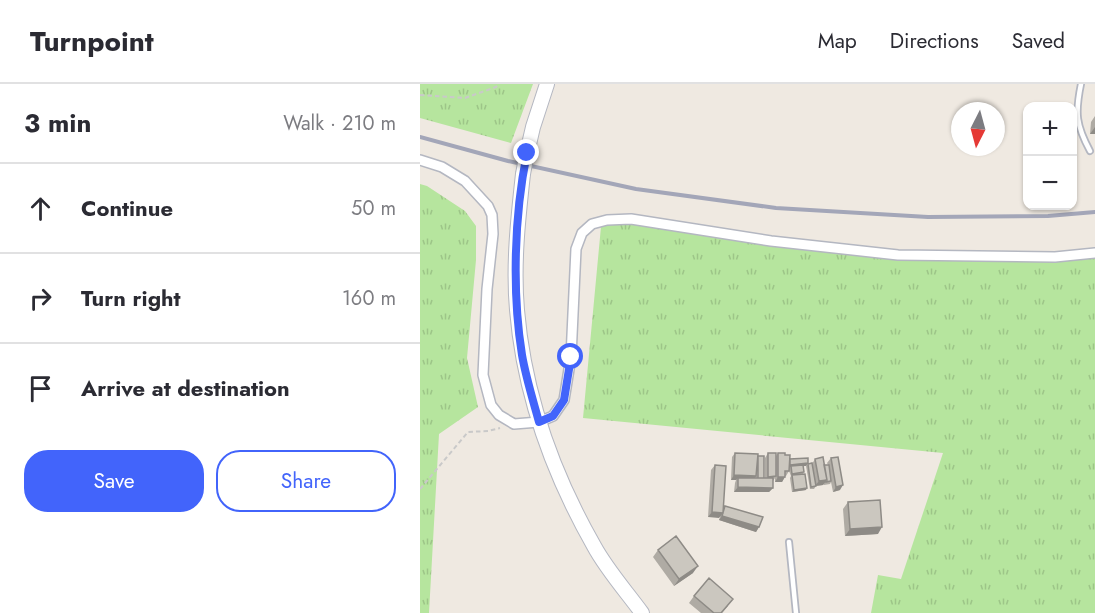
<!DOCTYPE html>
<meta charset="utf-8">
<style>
:root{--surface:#fff;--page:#f2f2f3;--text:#2b2b33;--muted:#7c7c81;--line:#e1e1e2;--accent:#4264fb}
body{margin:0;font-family:Jost,sans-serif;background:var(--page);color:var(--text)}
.controls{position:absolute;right:18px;top:18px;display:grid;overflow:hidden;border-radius:12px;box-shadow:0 2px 4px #0004}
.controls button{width:54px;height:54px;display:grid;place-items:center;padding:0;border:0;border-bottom:2px solid var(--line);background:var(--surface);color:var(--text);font:30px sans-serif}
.compass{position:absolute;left:531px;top:18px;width:54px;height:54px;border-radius:50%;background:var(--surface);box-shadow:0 2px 4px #0004;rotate:186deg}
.stop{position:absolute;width:18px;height:18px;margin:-14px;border:4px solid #4264fb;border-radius:50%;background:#fff}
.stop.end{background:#4264fb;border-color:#fff;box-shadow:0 2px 6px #0008}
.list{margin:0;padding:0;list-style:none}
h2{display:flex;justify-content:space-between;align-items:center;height:78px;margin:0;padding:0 24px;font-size:26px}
h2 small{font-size:20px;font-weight:400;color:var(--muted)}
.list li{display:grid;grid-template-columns:39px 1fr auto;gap:18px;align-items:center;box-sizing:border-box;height:90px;padding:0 24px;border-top:2px solid var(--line)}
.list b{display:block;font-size:22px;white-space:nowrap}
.list em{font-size:20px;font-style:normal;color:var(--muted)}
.actions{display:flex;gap:12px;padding:18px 24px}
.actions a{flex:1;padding:14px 0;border:2px solid var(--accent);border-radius:24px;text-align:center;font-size:21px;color:var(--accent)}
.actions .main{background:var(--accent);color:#fff}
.icon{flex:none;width:33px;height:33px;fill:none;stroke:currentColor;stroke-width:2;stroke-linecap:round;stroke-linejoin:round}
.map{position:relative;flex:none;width:675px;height:529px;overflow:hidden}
header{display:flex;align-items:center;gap:36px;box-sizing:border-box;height:84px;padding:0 30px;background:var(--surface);border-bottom:2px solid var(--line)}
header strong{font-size:28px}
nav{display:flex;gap:33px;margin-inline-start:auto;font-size:21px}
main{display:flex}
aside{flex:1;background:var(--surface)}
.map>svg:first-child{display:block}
.grass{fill:url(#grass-tufts)}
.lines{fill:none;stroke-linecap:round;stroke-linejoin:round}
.lane-casing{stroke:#b4b7c1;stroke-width:8}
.street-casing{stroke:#b4b7c1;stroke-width:12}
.secondary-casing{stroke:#b4b7c1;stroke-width:16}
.path{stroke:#c9c9c9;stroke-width:2;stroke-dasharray:4.5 3;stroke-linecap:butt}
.lane{stroke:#fff;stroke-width:4.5}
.street{stroke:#fff;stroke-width:9}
.secondary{stroke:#fff;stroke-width:14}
.rail{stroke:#a3a6b8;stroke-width:4}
.secondary-bridge-casing{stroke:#b4b7c1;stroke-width:16;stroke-linecap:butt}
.secondary-bridge{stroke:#fff;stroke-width:14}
.wall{fill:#afaba4}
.shaded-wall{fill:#8e8b86}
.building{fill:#cbc7bf;stroke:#8e8b86;stroke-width:1.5}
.route{stroke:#4264fb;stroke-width:8}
</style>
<header>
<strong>Turnpoint</strong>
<nav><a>Map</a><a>Directions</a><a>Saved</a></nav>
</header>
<main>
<aside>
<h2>3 min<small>Walk · 210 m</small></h2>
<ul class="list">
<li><svg class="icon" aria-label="ahead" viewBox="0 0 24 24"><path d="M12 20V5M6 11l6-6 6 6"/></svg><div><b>Continue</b></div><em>50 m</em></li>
<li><svg class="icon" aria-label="right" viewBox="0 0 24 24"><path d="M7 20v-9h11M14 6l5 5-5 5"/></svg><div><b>Turn right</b></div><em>160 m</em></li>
<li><svg class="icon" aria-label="arrive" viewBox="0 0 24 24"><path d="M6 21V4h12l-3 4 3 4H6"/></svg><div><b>Arrive at destination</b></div></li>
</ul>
<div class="actions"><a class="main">Save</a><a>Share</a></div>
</aside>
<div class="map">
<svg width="675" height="529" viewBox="0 0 675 529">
<defs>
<pattern id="grass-tufts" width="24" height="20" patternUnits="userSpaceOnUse" patternTransform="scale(1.5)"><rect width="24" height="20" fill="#b6e59e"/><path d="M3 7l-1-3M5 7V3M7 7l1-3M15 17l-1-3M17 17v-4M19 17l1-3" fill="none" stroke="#9dc588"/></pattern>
</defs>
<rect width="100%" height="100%" fill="#efe9e1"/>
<path class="grass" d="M0 0H113L91 59 0 34Z
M0 100 7 102 45 127 56 142V176L47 274 58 323 19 350 9 529H0Z
M182 132 502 172 675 170V529H451L458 491 481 495 523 369 163 334Z"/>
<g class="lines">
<g class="lane-casing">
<path id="lane" d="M661 0C655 29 656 41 670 67
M369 458 376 529"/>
</g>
<g class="street-casing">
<path id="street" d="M0 76 22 83 45 97 68 122 72 131 73 150 67 205 63 291 71 321 79 331 94 340 119 338 133 332 144 316 151 273 156 165 162 149 172 140 187 136 211 135 351 157 478 171 635 173 675 169"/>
</g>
<g class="secondary-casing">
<path id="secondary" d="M107 69 113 43 127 0
M103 90C98 135 93 181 97 226 104 309 133 390 174 462 187 486 206 507 222 529"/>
</g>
<path class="path" d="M0 11 45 14 76 3 79 0
M0 405 48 348 68 347 80 344"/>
<use href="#lane" class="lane"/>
<use href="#street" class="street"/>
<use href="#secondary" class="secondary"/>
<path class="rail" d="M0 53 88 77 216 105 356 124 508 133 628 132 675 128"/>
<g class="secondary-bridge-casing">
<path id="secondary-bridge" d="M103 90 107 69"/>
</g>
<use href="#secondary-bridge" class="secondary-bridge"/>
</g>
<path class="wall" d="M675 32V50H670L671 38Z
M315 369 338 370 344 394H345V374L348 369 356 372 358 369 365 371 370 375 388 379 386 382H383L384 388 383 390 386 406 372 408 370 394 371 392 369 387 366 392H365L362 398H355V394L353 397V404L349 408H314L315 399 316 396H311L312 373Z
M411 374 420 406 413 408 411 398 410 400 404 401V400L403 401 396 402 394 405H390L386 382 388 380H392L395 375 404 381H408L407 379Z
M295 381 303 425 305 422 339 443 336 448 299 436 300 433H288L291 386Z
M428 418 458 450 425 452 423 425Z
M238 466 273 489 254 502 233 473Z
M274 512 308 522 302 529H281L269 519Z"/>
<path class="shaded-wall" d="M675 43V50H670Z
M388 379 386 382 368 383 370 381Z
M314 391 336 392 333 397 318 394 316 396H311Z
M358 393H365L362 398H355Z
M407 396 403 401 395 402 399 397Z
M423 401 420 406 413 408 416 403Z
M318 403 353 404 349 408H314Z
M387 404 386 406 372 408 374 406Z
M292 428 303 429 299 434 288 433Z
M302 432 339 443 336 448 299 436Z
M462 443 458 450 425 452 430 445Z
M278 482 273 489 254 502 259 495Z"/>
<path class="building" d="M315 369 338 370 336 392 314 391Z
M348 369H356V392L348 393Z
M358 369H365V371H370L369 387H365V393H358Z
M338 372H344V394H338Z
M403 373 407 396 399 397 395 375Z
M418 373 423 401 416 403 411 374Z
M388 374V379L370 381V375Z
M392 379 396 402 391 403 388 380Z
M295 381 306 382 303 429 292 428Z
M383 381 384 388 372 390 371 382Z
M404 381H409L411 397 406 398V396H407Z
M385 390 387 404 374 406 372 391Z
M318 394H353V404L318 403Z
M460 416 462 443 430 445 428 418Z
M305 422 343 433 339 443 302 432Z
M256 452 278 482 259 495 238 466Z
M289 494 313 515 301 529H294L274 512Z"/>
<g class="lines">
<path class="route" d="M107 69C94 132 92 208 102 271 106 294 113 316 119 338L133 332 144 316 151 273"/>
</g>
</svg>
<div class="controls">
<button>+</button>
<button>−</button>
</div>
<svg class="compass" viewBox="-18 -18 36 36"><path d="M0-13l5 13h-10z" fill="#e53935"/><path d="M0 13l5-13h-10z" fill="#7c7c81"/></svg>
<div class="stop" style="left:151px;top:273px"></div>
<div class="stop end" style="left:107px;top:69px"></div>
</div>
</main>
